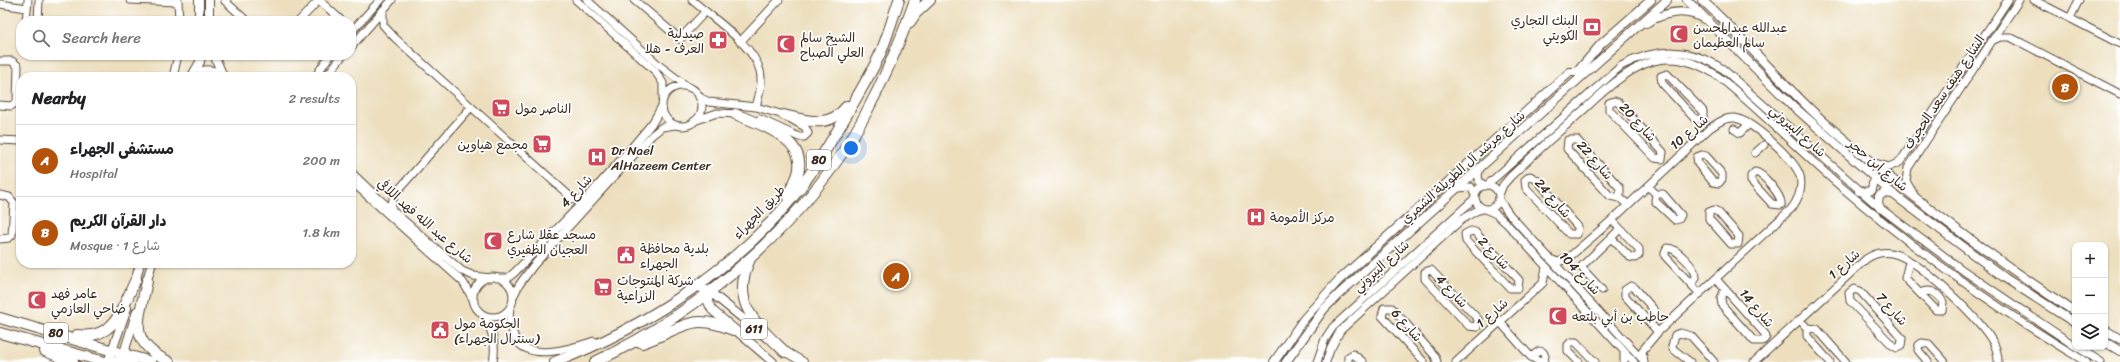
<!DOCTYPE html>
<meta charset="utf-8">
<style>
:root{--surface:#fff;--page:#f2f2f2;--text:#202124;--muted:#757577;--line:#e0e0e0;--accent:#b45309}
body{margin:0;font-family:Sriracha,"Playpen Sans Arabic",sans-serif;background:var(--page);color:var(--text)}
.controls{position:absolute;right:12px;bottom:12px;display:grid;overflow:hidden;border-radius:8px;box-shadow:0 1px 3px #0004}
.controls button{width:36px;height:36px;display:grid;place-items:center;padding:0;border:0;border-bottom:1px solid var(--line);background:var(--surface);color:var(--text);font:20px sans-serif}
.you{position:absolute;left:851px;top:148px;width:14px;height:14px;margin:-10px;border:3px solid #fff;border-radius:50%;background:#1a73e8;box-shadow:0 0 0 6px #1a73e833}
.badge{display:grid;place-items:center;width:26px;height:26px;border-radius:50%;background:var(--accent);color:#fff;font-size:13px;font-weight:700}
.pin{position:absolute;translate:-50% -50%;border:2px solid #fff;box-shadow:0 1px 4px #0006}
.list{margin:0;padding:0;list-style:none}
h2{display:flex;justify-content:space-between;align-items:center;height:52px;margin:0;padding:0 16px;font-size:17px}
h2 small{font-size:13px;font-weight:400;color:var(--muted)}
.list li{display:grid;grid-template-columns:26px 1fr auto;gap:12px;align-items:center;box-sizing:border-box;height:72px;padding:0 16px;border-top:1px solid var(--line)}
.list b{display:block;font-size:15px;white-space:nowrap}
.list p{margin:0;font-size:13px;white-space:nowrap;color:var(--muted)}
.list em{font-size:13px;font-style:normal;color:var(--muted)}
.icon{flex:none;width:22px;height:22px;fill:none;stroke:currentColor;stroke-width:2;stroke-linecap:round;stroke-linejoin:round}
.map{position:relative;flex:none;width:2120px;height:362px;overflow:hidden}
.search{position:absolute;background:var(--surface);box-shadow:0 1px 3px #0004;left:16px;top:16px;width:340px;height:44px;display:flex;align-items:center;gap:10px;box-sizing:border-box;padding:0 14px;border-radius:16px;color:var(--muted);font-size:15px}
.panel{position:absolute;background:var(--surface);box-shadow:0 1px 3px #0004;left:16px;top:72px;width:340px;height:196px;border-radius:16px}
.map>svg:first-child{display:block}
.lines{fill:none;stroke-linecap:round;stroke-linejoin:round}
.minor-casing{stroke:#564536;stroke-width:9}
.major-casing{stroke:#564536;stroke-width:10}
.highway-casing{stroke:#564536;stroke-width:12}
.minor{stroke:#fff;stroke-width:7}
.major{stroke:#fff;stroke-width:8}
.highway{stroke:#fff;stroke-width:10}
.labels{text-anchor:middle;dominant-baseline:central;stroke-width:3.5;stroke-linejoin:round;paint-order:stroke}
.shield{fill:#fff;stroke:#766a62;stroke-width:1}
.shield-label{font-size:12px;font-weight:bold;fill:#3b2a1e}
.poi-label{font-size:13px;fill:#3b2a1e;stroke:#fff;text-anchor:start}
.street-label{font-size:13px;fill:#3b2a1e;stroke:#fff}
</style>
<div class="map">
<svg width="2120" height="362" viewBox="0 0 2120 362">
<rect width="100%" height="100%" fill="#fff"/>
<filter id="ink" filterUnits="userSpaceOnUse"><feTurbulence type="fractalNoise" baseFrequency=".025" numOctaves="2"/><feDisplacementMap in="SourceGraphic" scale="8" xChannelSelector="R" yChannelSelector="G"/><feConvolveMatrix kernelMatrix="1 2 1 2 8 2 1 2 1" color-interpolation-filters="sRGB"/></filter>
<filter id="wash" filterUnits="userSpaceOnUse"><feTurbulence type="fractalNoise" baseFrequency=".012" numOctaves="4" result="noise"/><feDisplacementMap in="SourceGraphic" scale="16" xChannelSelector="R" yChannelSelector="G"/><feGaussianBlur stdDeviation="0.9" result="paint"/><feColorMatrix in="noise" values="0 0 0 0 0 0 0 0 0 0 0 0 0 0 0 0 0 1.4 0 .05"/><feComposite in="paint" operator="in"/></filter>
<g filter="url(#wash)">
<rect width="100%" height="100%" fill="#eddfbe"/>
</g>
<g filter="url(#ink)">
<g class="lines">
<g class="minor-casing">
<path id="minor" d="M130 0 178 2
M178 0 179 21
M227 0 225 1 247 21
M319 0 342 21
M576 0 655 71 663 83V98
M587 0 660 66 688 87
M634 0 680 39 705 12
M692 0C712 18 754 45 760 71 763 83 759 95 756 107
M2034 0 2120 44
M0 4 27 8
M383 10V25L395 38 573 199 584 201
M2070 18 2079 0
M26 21 28 0
M38 21 39 0
M299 21 319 0
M351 32 380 0
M1993 40 2000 37H2010L2120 94
M740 42 779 0
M351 47 392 0
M0 61H12L18 66 17 102 11 106 0 105
M1667 74 1703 111V119H1695L1662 83 1661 76Z
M173 77 178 55
M315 77 330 55
M326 77 343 55
M662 106a20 20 0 1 1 40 0a20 20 0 1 1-40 0Z
M699 97 709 102 756 107 784 115 805 127 808 133 804 137H799L760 119
M1614 101 1619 103 1663 152 1662 159 1655 158 1609 110V103Z
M694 121 717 113 738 114
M1734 129 1740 133 1749 124
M0 140 21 141
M1755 153 1764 145
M1702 155 1706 156 1722 174V179L1719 183 1713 182 1698 164 1697 157Z
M1875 163 1889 167 1900 162 2008 0
M1480 168 1478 175 1479 181 1485 186
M351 172 378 198 462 271 474 276 490 278
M1755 172C1763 173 1783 197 1781 205L1772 204 1751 181V176Z
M1530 176 1537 180 1578 227 1577 234H1569L1526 188 1525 180Z
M351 181 463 282 474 301
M1475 197a12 12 0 1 1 24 0a12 12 0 1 1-24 0Z
M1487 185 1621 66C1657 47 1689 47 1723 69L1880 208 1964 271 2075 346
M1648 186 1656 194 1655 201 1675 220 1679 219 1681 215 1663 194H1656
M1458 188 1471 187 1475 195
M0 195 9 197 14 203 12 235 9 238 0 239
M1499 195 1503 185 1511 176C1533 155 1556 134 1579 114 1623 74 1659 35 1719 77 1763 112 1802 154 1845 190 1920 254 2002 312 2086 362
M1914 195 1906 181 1908 168 2019 0
M1620 198V188L1577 140H1568L1567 149 1610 196 1620 198 1628 205
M1499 200 1510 215 1643 360
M391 209 394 195 471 107
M1487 210 1496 214 1507 224 1634 362
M1714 210 1718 212 1739 236 1738 244H1731L1709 219V212Z
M1471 231 1475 232 1519 280 1518 288H1510L1466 241 1465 234Z
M1611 238 1630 257 1635 258 1639 255V249L1612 220
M1550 259 1558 262 1567 259 1612 220 1710 128C1718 123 1725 117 1735 118 1751 120 1796 160 1800 176 1803 188 1799 198 1792 208L1658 332 1642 351 1644 362
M1909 262 1905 278 1936 310H1942L1943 302C1938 293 1931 288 1920 293
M1431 270 1478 319 1477 327 1469 326 1425 279V272Z
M473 297a20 20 0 1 1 40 0a20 20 0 1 1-40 0Z
M497 278H508L515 272 584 201 633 146 653 122 662 106
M1716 279 1765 334 1766 337 1763 341H1754L1722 305 1721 298 1725 289
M1692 284 1696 278C1697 269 1676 247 1667 248L1665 252V256L1700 294
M1854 289 1860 291 1902 338 1901 346 1897 348 1892 345 1850 301 1849 293Z
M1602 290 1582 268V266L1620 229
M513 297 519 285 533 266 652 135 662 127 675 125
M510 308C508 319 511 328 515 338 528 362 570 349 594 341
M481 313C492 329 497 343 493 362
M1801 321 1807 328 1817 329 1846 362
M1500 322 1531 357 1540 362 1544 360 1545 356 1543 352 1539 351 1531 357
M1650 323 1655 318V311L1635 288 1631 286 1625 290V296L1658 332
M1807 328V336L1830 362
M2077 347 2101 362
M1317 362 1325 339 1333 327 1475 198
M1326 362 1330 350 1340 331 1460 221 1476 211 1483 209
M1348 362V357L1353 354 1363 362
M1424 362 1382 316 1384 308H1392L1435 356 1437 362
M1456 362 1543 283 1546 267
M1579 362 1568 351V345L1571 342H1576L1595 362
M1624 362V352
M1690 362 1673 349 1672 346 1675 335 1680 333 1691 336 1714 362
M1754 362 1866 259C1875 253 1885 251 1895 254 1922 262 1981 320 1994 344 1997 350 1998 356 1998 362
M1928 362 1918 350 1919 345 1922 343 1929 344 1945 362"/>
</g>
<g class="major-casing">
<path id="major" d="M199 0V21
M209 0V21
M1687 0 1792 105 1893 194 2005 278 2075 323
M1702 0C1744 38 1780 82 1822 120 1901 190 1987 254 2075 312
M1646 23C1665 12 1685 7 1704 19
M214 55 223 76
M193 74 200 62 201 55
M192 77C201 68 214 68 223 77
M1859 191 1866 192 1872 190 1874 178
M1880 208 1878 203 1879 196 1884 193 1893 194
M135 283 140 263
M145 287 152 263
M693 287 702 288 709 291 767 338
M709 291 708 302 712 310 773 362
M2105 330 2120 339
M2105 342 2120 351
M781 349 803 362
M122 359 137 311
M108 362 127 308
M1274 362 1303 320 1338 281 1570 72H1577L1601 44 1651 0
M1286 362 1324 309 1339 294 1667 0"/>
</g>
<g class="highway-casing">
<path id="highway" d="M910 22 916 13 930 0
M735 114C755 122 797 136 799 161 801 174 793 185 787 196
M784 115C808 121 829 129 847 106
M750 259C730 303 755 323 785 352
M147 281C139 321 126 341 169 362
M0 318 151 362
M0 333 105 362
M77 335C116 340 122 308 136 279
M642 343C682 330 689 311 733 330
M45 351 73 362
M112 362 122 359 132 362
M555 362C644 328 737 268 797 192 815 169 830 143 845 118 857 96 871 74 881 52 888 35 893 17 899 0
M595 362C702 311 807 222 864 117 884 80 901 40 915 0"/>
</g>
<use href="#minor" class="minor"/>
<use href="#major" class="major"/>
<use href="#highway" class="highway"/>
</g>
</g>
<defs>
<g id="bank-square" transform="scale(1)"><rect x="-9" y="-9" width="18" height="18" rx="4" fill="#d1495b" stroke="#fff"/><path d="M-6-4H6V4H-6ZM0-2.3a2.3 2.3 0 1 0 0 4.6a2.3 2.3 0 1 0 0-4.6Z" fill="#fff"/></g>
<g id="mosque-square" transform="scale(1)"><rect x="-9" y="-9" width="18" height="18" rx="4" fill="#d1495b" stroke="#fff"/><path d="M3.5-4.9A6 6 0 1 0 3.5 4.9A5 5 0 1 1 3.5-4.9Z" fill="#fff"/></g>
<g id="pharmacy-square" transform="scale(1)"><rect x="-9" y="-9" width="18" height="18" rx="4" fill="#d1495b" stroke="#fff"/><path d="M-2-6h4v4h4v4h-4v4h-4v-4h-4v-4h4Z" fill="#fff"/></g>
<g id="supermarket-square" transform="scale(1)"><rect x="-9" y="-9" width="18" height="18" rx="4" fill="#d1495b" stroke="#fff"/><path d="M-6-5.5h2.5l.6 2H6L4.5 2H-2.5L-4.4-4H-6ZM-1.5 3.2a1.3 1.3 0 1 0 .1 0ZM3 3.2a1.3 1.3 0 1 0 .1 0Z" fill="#fff"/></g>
<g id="hospital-square" transform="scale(1)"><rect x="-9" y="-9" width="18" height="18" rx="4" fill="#d1495b" stroke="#fff"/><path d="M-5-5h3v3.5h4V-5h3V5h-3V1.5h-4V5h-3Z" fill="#fff"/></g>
<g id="civic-square" transform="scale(1)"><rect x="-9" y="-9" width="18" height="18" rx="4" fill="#d1495b" stroke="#fff"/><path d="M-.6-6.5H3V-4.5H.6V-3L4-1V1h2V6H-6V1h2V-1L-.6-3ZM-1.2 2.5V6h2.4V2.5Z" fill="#fff"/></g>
</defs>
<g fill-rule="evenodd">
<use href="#bank-square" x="1592" y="27"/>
<use href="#mosque-square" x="1679" y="34"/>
<use href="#pharmacy-square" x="718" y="40"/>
<use href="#mosque-square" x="786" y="44"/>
<use href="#supermarket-square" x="501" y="108"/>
<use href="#supermarket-square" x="542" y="144"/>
<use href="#hospital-square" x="597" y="157"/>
<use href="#hospital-square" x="1256" y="217"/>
<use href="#mosque-square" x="493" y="241"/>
<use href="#civic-square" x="626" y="255"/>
<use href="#supermarket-square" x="603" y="287"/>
<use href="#mosque-square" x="37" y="300"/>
<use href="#mosque-square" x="1558" y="316"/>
<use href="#civic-square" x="440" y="330"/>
</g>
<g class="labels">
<g class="shield">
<rect x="807" y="150" width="24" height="20" rx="3"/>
<rect x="741" y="319" width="26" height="20" rx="3"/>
<rect x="44" y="323" width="24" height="20" rx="3"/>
</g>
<g class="shield-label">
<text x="819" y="160">80</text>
<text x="754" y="329">611</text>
<text x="56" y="333">80</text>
</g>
<g class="poi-label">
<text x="1578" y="20" text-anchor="end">البنك التجاري<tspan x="1578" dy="15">الكويتي</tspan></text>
<text x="1693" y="27">عبدالله عبدالمحسن<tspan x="1693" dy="15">سالم العظيمان</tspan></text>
<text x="704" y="33" text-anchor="end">صيدلية<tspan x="704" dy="15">العرف - هلا</tspan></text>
<text x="800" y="37">الشيخ سالم<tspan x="800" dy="15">العلي الصباح</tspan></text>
<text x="515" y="108">الناصر مول</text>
<text x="528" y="144" text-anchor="end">مجمع هياوين</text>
<text x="611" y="150">Dr Nael<tspan x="611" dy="15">AlHazeem Center</tspan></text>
<text x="1270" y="217">مركز الأمومة</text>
<text x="507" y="234">مسجد عقلا شارع<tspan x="507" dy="15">العجيان الظفيري</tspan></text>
<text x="640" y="248">بلدية محافظة<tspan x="640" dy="15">الجهراء</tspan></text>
<text x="617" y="280">شركة المنتوجات<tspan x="617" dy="15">الزراعية</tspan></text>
<text x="51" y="293">عامر فهد<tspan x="51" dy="15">ضاحي العازمي</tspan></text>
<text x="1572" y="316">حاطب بن أبي بلتعه</text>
<text x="454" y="323">الحكومة مول<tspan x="454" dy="15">(سنترال الجهراء)</tspan></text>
</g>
<g class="street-label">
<text transform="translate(1944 92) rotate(-56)">الشارع هيف سعد الحجرف</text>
<text transform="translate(1638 122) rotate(48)">شارع 20</text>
<text transform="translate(1798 131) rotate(42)">شارع البيروني</text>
<text transform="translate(1689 132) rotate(-41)">شارع 10</text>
<text transform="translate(1595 160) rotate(49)">شارع 22</text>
<text transform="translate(1878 165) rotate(40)">شارع ابن حجر</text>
<text transform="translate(1463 167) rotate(-42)">شارع مرشد آل الطويلة الشمري</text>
<text transform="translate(576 191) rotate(-47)">شارع 4</text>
<text transform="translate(1553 198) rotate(49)">شارع 24</text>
<text transform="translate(759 212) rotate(-46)">طريق الجهراء</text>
<text transform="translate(425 221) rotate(41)">شارع عبد الله فهد اللافي</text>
<text transform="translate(1494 253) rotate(47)">شارع 2</text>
<text transform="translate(1844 264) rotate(-42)">شارع 1</text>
<text transform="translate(1381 266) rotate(-42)">شارع البيروني</text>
<text transform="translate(1580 273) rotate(47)">شارع 104</text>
<text transform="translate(1452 291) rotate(47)">شارع 4</text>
<text transform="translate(1757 308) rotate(50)">شارع 14</text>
<text transform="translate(1892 309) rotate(48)">شارع 7</text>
<text transform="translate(1492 313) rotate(-41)">شارع 1</text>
<text transform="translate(1407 325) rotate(49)">شارع 6</text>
</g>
</g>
</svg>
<div class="controls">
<button>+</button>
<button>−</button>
<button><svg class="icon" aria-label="layers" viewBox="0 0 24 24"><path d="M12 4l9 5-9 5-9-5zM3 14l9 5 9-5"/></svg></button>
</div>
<div class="you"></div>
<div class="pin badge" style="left:896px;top:276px">A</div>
<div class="pin badge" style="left:2065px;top:87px">B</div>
<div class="search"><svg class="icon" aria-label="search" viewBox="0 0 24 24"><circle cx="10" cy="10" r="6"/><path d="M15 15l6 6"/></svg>Search here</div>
<section class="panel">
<h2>Nearby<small>2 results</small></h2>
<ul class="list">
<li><span class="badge">A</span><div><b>مستشفى الجهراء</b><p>Hospital</p></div><em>200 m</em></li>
<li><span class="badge">B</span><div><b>دار القرآن الكريم</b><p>Mosque · شارع 1</p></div><em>1.8 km</em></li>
</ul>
</section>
</div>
